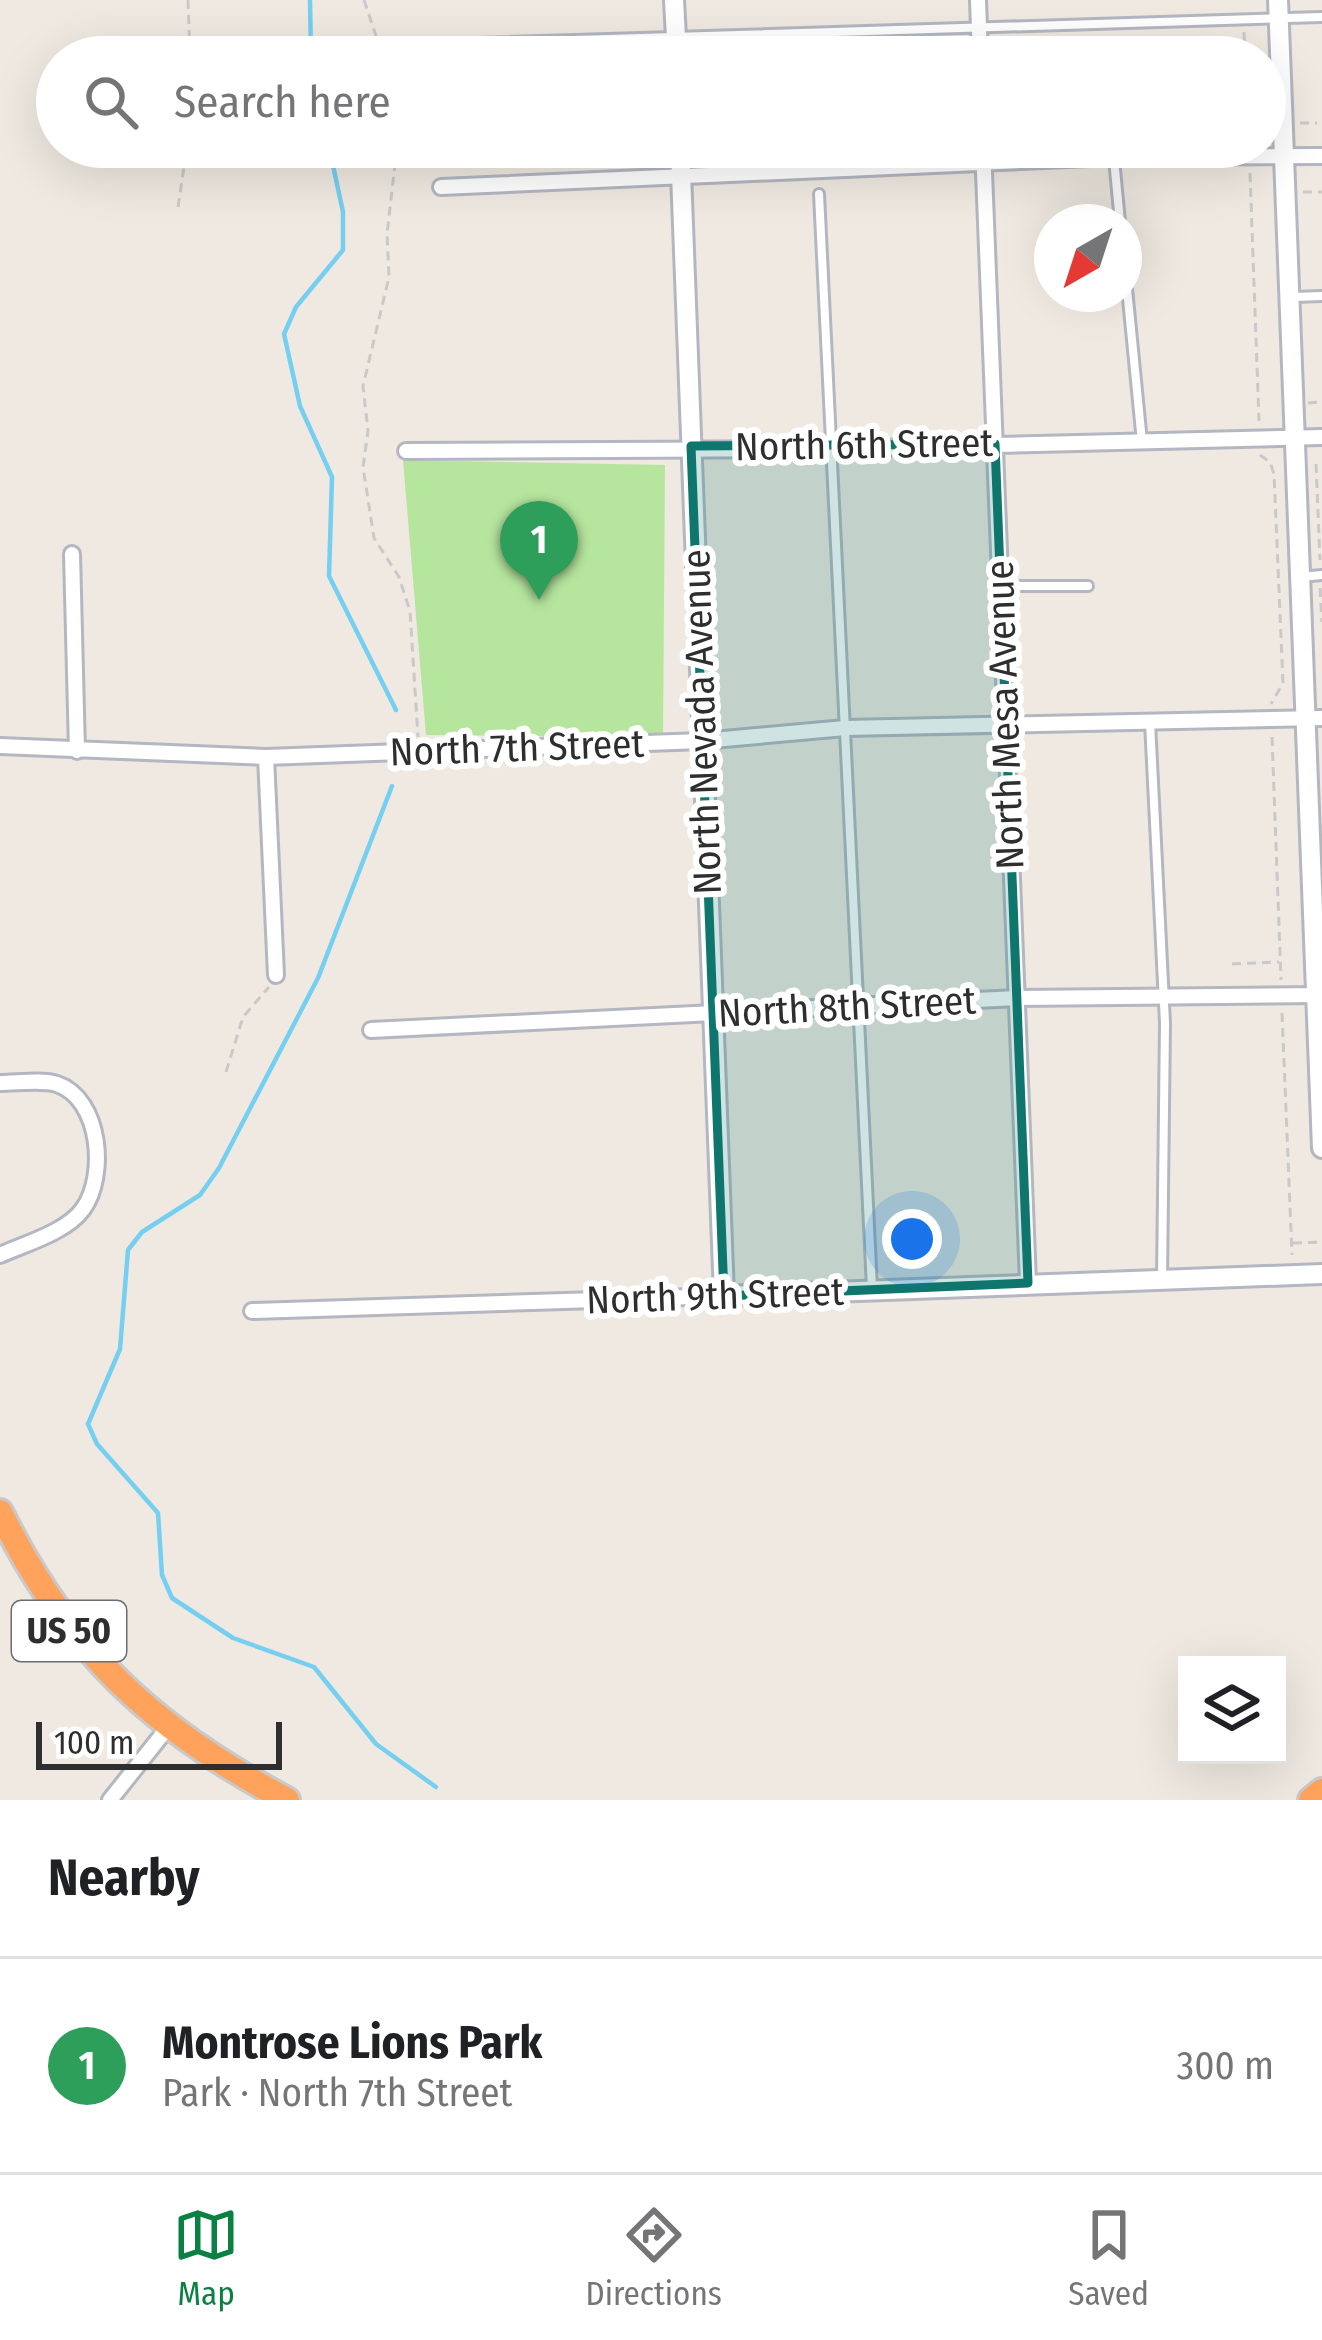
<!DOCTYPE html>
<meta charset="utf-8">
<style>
:root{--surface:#fff;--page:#f6f6f6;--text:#202124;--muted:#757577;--line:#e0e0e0;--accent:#0b8043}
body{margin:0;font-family:"Fira Sans Condensed",sans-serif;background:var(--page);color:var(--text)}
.controls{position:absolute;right:36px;bottom:36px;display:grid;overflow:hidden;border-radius:0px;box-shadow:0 12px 48px #0002}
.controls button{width:108px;height:108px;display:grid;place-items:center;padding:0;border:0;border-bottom:3px solid var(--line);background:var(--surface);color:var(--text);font:60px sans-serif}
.compass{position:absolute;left:1034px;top:204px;width:108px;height:108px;border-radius:50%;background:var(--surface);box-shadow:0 12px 48px #0002;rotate:219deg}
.scale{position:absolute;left:36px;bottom:30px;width:246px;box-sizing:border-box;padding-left:12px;border:6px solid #2e2e2e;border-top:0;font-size:33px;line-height:42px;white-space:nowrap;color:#2e2e2e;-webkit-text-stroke:9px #fff;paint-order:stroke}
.you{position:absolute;left:912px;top:1239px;width:42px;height:42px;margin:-30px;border:9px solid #fff;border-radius:50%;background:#1a73e8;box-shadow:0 0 0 18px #1a73e833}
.badge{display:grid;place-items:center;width:78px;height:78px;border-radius:50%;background:var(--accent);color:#fff;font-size:39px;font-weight:700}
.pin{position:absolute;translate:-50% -99px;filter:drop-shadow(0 3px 6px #0008)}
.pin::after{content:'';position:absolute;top:63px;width:42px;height:36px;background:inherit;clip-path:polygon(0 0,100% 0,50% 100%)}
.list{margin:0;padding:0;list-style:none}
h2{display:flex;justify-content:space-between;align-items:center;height:156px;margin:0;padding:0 48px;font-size:51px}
h2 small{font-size:39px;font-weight:400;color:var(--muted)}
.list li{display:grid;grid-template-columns:78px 1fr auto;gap:36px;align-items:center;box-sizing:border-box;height:216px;padding:0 48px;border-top:3px solid var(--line)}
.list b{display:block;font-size:45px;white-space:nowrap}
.list p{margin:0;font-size:39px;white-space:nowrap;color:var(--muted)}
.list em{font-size:39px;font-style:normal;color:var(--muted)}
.icon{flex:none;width:66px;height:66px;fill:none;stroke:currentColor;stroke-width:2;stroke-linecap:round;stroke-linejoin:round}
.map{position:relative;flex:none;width:1322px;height:1800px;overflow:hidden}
.search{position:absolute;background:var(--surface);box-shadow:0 12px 48px #0002;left:36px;right:36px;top:36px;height:132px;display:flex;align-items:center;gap:30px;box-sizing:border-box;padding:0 42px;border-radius:66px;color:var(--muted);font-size:45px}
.sheet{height:372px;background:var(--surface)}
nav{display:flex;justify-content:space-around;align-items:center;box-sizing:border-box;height:168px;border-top:3px solid var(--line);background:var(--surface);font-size:33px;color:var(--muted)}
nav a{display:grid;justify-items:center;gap:6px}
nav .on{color:var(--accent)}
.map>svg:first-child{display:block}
.green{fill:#b6e59e}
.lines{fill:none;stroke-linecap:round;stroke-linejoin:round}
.stream{stroke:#75cff0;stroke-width:4.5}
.lane-casing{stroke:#b4b7c1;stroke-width:14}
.street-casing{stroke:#b4b7c1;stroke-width:20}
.secondary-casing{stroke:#b4b7c1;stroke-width:24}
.highway-casing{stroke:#c9c9c9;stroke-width:30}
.path{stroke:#c9c9c9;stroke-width:3;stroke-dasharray:9 6;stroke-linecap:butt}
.lane{stroke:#fff;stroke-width:8}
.street{stroke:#fff;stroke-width:14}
.secondary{stroke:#fff;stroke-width:18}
.highway{stroke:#ffa35c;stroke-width:24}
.marked{fill:#0f766e;fill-opacity:0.2;stroke:#0f766e;stroke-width:9;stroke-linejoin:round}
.labels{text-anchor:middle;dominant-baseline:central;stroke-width:12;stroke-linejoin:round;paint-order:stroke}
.shield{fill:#fff;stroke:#6d6d6d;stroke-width:3}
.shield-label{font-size:36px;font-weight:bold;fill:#2e2e2e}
.street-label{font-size:39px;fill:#2e2e2e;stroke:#fff}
</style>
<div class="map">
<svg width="1322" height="1800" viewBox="0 0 1322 1800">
<rect width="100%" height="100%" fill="#efe9e1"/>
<path class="green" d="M403 460 665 465 663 737 426 735Z"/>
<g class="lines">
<path class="stream" d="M310 0 311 57
M329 147 343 212V250L296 307 284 334 300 406 332 477 329 576 396 710
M392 786 318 978 219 1168 200 1195 142 1232 128 1250 120 1349 88 1424 97 1444 158 1513 162 1575 172 1598 233 1638 314 1667 376 1744 436 1787"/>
<g class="lane-casing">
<path id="lane" d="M445 44 1322 17
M1114 159 1120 222
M819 194 872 1288
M1124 258 1142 442
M1294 297 1322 296
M1300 577 1322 575
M1001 586H1088
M1150 722 1165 1023 1162 1279"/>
</g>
<g class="street-casing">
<path id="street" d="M978 0 980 57
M983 147 1028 1283
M441 187 1113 157 1322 156
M406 451 831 449 1322 437
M72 554 77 751
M0 746 266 757 702 741 845 728 1322 718
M266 757 276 975
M371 1030 1017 998 1322 995
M0 1083C17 1083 42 1079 57 1084 101 1099 107 1176 83 1209 67 1232 24 1244 0 1255
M252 1311 724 1296
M110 1800 169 1726"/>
</g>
<g class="secondary-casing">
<path id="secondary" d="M674 0 677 57
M1278 0 1322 1148
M680 147 724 1296 1322 1274"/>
</g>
<g class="highway-casing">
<path id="highway" d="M0 1512C68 1650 151 1728 287 1800
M1311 1800 1322 1791"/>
</g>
<path class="path" d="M188 0 190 57
M364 0 383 57
M1244 32 1245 57
M1300 123H1317
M397 147 387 234 389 277 363 386 368 431 363 467 374 538 399 577 410 611 418 737
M1250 173 1259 421
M1303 192H1322
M178 207 187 147
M1308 403 1322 402
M1260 455 1270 462 1274 474 1283 683 1271 704
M1316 464 1320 560
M1320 588 1322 622
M1272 737 1281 980
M1232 964 1279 962
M1282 1013 1292 1255
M226 1072 243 1017 269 987
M1293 1243 1322 1242"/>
<use href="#lane" class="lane"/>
<use href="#street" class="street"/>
<use href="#secondary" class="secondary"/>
<use href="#highway" class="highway"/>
</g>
<path class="marked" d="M995 444 1028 1283 724 1296 691 446Z"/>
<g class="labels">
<rect class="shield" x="12" y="1601" width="114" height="60" rx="9"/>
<g class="shield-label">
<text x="69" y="1631">US 50</text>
</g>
<g class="street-label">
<text transform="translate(864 445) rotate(-1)">North 6th Street</text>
<text transform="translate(1005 715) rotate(-92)">North Mesa Avenue</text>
<text transform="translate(702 722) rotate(-92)">North Nevada Avenue</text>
<text transform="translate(517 748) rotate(-2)">North 7th Street</text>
<text transform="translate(847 1007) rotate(-3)">North 8th Street</text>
<text transform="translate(715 1296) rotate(-2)">North 9th Street</text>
</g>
</g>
</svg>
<div class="controls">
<button><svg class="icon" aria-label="layers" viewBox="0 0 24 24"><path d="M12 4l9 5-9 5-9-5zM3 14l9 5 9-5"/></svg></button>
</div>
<svg class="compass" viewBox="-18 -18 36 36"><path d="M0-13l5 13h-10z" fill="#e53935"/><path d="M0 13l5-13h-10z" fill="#757577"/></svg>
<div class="scale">100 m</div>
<div class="you"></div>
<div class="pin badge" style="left:539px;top:600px;background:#2e9e5b">1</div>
<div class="search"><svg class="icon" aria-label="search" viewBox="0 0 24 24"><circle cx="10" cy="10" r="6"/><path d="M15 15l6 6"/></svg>Search here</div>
</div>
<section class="sheet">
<h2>Nearby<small></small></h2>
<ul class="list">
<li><span class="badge" style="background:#2e9e5b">1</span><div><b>Montrose Lions Park</b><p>Park · North 7th Street</p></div><em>300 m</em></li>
</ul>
</section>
<nav>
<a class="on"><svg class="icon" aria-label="map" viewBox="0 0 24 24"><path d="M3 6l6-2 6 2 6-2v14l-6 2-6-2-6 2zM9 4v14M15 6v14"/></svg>Map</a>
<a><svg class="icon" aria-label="directions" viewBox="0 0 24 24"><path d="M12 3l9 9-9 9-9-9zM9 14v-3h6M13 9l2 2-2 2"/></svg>Directions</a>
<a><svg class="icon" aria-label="saved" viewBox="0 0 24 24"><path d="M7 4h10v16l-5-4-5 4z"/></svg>Saved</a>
</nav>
